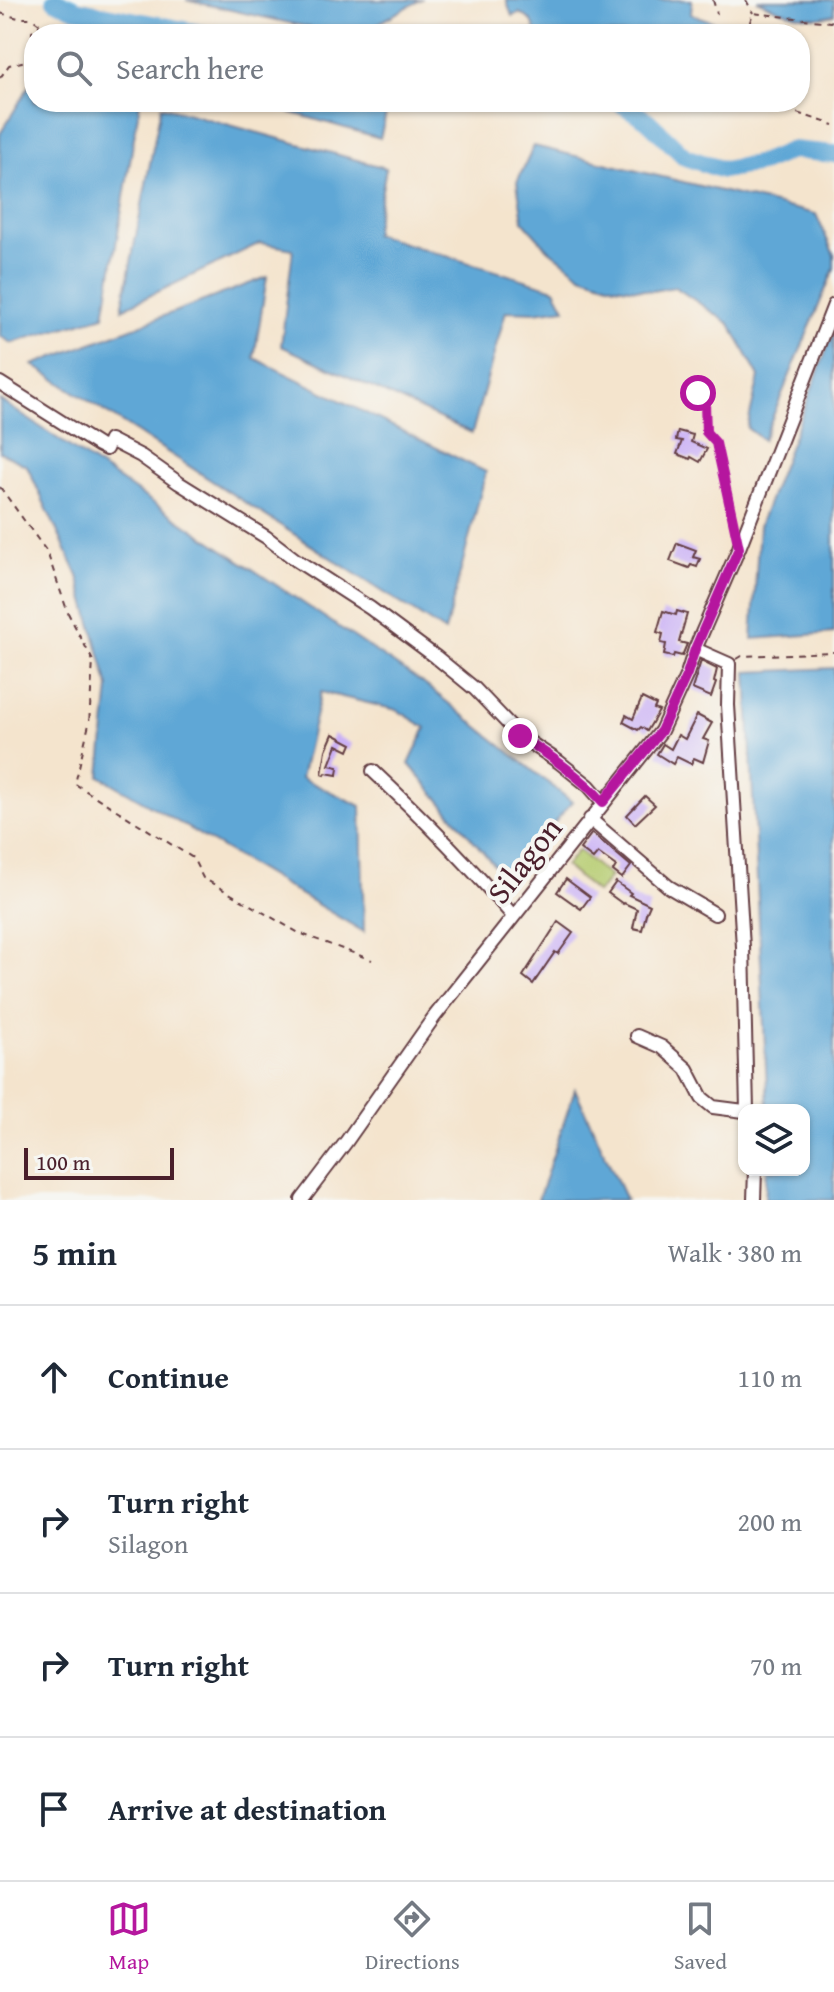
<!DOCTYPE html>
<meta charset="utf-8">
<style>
:root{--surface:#fff;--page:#f2f2f3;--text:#1f2937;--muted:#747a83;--line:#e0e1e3;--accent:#b5179e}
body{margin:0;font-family:"Gentium Book Plus",serif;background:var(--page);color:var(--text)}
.controls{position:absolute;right:24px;bottom:24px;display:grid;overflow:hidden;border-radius:16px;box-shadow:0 2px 6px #0004}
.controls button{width:72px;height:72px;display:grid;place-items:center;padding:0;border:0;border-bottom:2px solid var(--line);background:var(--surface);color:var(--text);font:40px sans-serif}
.scale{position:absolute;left:24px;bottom:20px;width:150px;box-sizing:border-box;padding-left:8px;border:4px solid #4a1f2b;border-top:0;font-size:22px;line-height:28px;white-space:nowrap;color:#4a1f2b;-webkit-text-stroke:6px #f6f6f2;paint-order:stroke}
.stop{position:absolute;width:24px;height:24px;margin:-18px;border:6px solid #b5179e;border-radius:50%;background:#fff}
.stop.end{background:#b5179e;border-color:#fff;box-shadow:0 2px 8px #0008}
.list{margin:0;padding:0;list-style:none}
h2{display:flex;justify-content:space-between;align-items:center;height:104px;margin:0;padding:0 32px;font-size:34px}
h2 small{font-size:26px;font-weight:400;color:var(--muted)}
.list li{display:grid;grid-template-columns:52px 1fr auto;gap:24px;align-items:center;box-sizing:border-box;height:144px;padding:0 32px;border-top:2px solid var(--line)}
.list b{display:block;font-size:30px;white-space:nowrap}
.list p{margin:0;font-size:26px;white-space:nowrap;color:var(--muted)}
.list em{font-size:26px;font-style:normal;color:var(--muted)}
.icon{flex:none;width:44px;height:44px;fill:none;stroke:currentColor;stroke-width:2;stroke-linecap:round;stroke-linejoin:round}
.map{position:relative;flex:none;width:834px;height:1200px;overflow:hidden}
.search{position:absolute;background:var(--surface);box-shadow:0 2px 6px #0004;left:24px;right:24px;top:24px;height:88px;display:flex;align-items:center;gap:20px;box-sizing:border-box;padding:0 28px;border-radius:32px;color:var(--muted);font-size:30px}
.sheet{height:680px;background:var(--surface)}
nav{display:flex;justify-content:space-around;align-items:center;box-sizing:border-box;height:112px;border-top:2px solid var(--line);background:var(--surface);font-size:22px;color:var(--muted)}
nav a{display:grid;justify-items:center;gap:4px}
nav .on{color:var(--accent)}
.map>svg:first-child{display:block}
.green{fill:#b6cc70;stroke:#80764e;stroke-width:2}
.water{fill:#5fa7d6;stroke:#546380;stroke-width:2}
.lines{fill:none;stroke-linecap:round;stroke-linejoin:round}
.river{stroke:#5fa7d6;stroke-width:18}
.building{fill:#c9aff5}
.minor-casing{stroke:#643d43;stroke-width:16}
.path{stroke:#643d43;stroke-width:2;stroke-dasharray:6 6;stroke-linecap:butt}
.minor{stroke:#fff;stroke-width:12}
.route{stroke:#b5179e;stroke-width:10}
.labels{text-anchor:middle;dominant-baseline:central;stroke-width:8;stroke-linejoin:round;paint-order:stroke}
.street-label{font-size:32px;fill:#4a1f2b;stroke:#f6f6f2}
</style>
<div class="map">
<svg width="834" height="1200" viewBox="0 0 834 1200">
<rect width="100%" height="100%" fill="#f6f6f2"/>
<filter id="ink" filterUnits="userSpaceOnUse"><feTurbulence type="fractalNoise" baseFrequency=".0125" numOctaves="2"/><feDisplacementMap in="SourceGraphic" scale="16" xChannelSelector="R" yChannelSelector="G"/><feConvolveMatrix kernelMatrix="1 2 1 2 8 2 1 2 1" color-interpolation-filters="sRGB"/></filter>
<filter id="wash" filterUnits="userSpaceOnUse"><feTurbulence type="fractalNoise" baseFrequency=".006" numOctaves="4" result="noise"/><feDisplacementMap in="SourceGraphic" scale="32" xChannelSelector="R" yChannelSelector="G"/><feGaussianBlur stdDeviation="1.8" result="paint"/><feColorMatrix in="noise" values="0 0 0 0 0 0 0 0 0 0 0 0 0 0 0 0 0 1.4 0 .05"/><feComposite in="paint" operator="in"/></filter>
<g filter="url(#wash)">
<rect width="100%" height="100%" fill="#f4e4cd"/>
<path class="green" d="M578 850 610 877 597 893 565 866Z"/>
<path class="water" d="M186 0H420L359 34H339Z
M506 0H692L691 14 717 23 719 34H537L532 21 520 13 512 16Z
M757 0H834V14C810 23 779 11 757 0Z
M34 78V102H140L104 316 11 343 0 336V134Z
M254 102H354L387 110 380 138Z
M161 106 386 168 374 234 555 289 565 308 535 312 506 311 472 433 281 346 293 249 260 243 122 309Z
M534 146 816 214 834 255V269L763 440 747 428 759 377 730 324 675 287 652 291 615 286 581 275 548 249 523 221 517 182Z
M267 277 254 358 486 472 445 632 33 365Z
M834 331V633L752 639 759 526Z
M0 400 427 686 572 802 506 879 409 764 426 728 397 710 321 692 301 778 361 806 364 932 100 776 109 687 78 576 27 466 0 452Z
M834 668V1200H765L767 1170H804V1110H768L747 672Z
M575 1089 626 1200H538Z"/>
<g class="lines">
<path class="river" d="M55 0 75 9 205 34
M618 102 648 121 685 157 723 170 761 163 792 150 834 154"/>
</g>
<g id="blocks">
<path class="building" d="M678 431 693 435 691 442 707 449 700 462 691 457 690 459 677 454 682 441 676 440Z
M677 543 696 550 693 557 700 559 697 567 691 565 689 568 670 561Z
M663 611 676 615 677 611 687 614 679 642 687 644 682 656 674 654 673 657 664 655 666 644 661 643 663 634 657 632Z
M701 661 717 669 714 682 716 683 711 697 692 689Z
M642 698 656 705 654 709 659 711 647 731 641 727 638 730 623 722 626 715 633 719Z
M697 715 712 723 703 739 709 741 703 762 694 758 691 764 677 757 673 764 657 754 663 744 671 749 678 735 685 739Z
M333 734 352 744 349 751 337 745 329 765 338 767 337 775 326 773 325 775 322 774 326 750Z
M645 796 655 805 635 824 627 815Z
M592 833 631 866 622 878 613 871 616 866 598 853 593 859 580 849Z
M566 879 590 897 581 909 557 892Z
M616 882 631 893 629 895 650 905 646 914 642 930 633 928 637 909 624 903 623 904 608 893Z
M558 922 573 933 558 954 555 952 533 984 523 976Z"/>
</g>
</g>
<g filter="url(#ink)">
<use href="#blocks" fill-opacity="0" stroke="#643d43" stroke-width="2"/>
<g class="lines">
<g class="minor-casing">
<path id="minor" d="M0 383 98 445 106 449 110 440 141 456 179 483 266 537 296 560 370 608 436 657 475 689 520 736 559 762 589 786 603 802
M695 649 729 664 728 705 743 947 747 1110
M373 771C422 817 469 865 513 916
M590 819 669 887 715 914
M637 1036 662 1047 687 1069 702 1098 713 1107 744 1111
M302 1200 346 1142 434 1017 661 731 687 674 695 649 739 548 834 305
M754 1200 755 1170"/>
</g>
<path class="path" d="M713 0 717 14
M746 0 753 13
M0 13 18 18H31L41 25H72L95 34
M746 34 753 13 830 22 834 20
M0 78 9 65 26 61 32 46V31L40 25
M763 102 834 125
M698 393 705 403 706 432 716 443 734 527
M0 487 47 552 68 613 93 661 89 724 75 784 193 858 203 878 299 933 372 960
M737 659 742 656 834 652"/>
<use href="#minor" class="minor"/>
</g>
</g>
<g class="lines" filter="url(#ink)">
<path class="route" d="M520 736C550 756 579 775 603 802L661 731 687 674 695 649 739 548 716 443 706 432 705 403 698 393"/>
</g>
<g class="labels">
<g class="street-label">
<text transform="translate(524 860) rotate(-52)">Silagon</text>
</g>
</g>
</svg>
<div class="controls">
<button><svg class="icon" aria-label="layers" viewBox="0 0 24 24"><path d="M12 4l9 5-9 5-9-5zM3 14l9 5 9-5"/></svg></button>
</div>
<div class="scale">100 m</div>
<div class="stop" style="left:698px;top:393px"></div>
<div class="stop end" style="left:520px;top:736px"></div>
<div class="search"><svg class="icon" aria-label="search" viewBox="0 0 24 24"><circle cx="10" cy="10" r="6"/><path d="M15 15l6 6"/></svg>Search here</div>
</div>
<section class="sheet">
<h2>5 min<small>Walk · 380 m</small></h2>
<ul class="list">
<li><svg class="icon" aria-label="ahead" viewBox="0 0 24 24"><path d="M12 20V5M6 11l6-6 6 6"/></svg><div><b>Continue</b></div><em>110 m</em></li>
<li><svg class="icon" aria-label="right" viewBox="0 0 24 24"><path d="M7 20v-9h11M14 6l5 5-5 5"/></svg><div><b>Turn right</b><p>Silagon</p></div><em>200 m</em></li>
<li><svg class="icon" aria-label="right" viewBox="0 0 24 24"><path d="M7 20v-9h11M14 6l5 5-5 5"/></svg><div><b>Turn right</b></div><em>70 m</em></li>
<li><svg class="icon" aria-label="arrive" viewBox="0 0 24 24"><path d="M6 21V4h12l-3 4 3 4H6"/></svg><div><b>Arrive at destination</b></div></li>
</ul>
</section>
<nav>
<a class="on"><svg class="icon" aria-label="map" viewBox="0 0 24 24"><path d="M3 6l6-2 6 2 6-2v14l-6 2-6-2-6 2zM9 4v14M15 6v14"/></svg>Map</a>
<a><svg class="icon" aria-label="directions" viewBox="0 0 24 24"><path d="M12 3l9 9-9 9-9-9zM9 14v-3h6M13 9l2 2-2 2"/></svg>Directions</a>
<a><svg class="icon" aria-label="saved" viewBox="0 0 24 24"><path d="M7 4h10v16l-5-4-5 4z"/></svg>Saved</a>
</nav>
